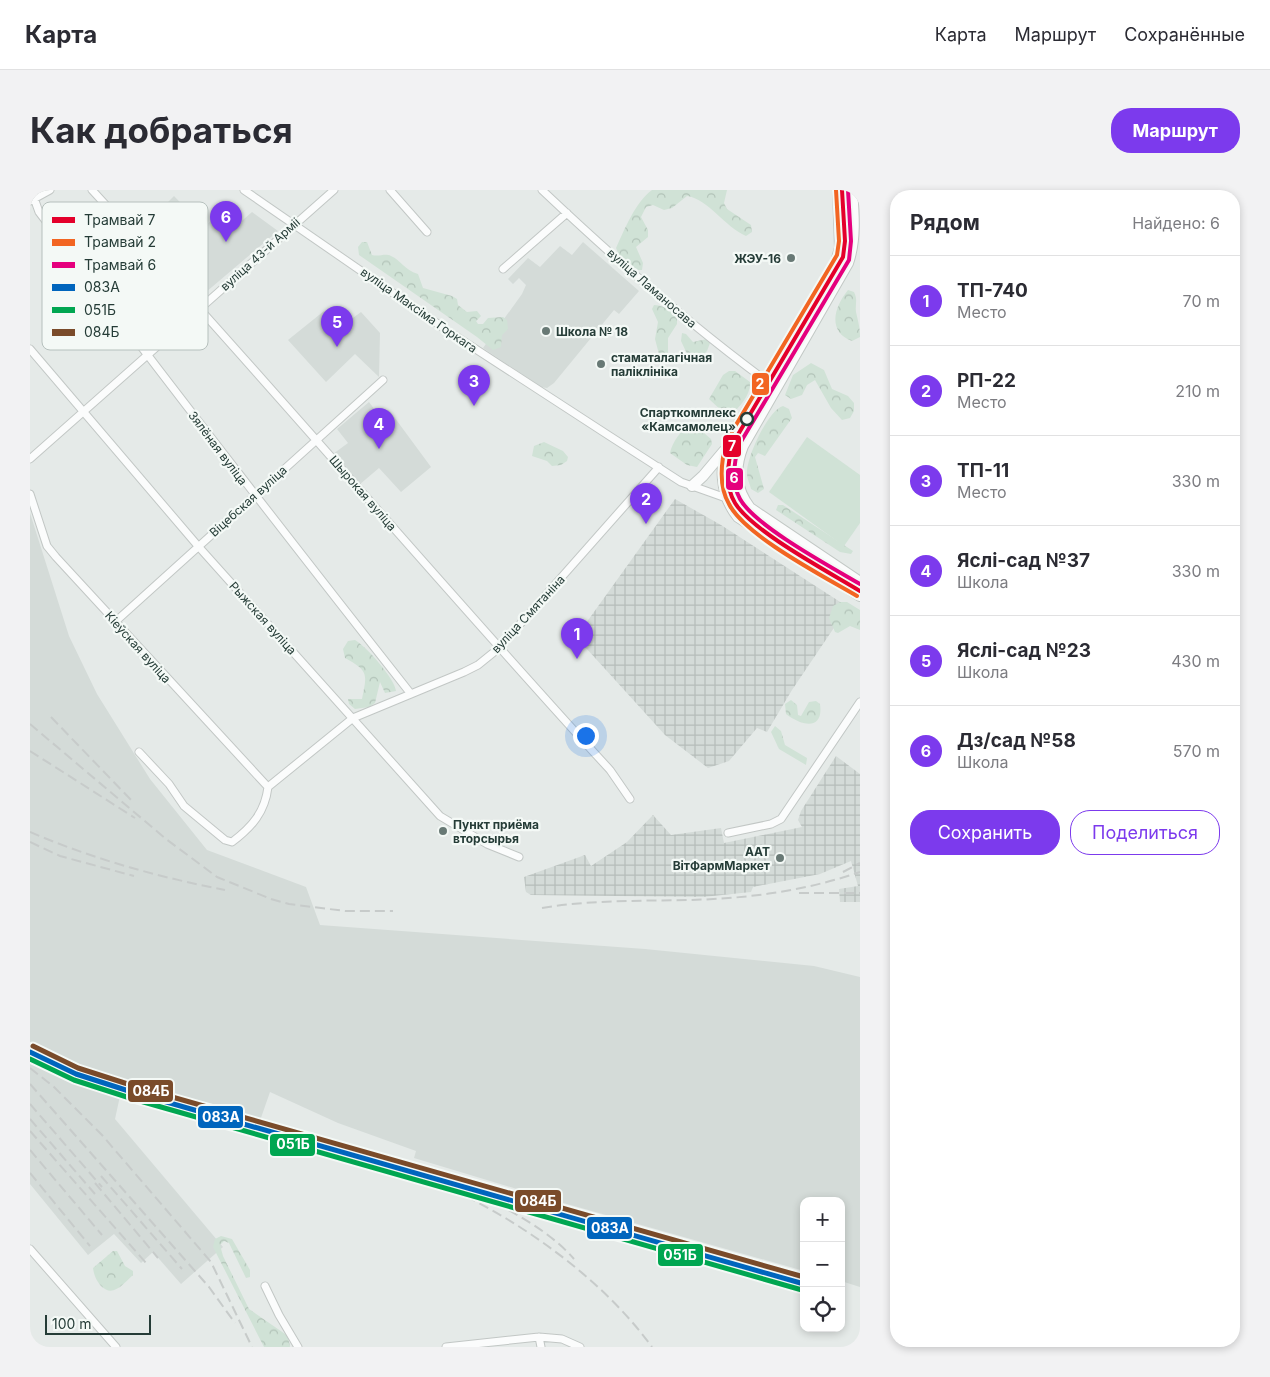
<!DOCTYPE html>
<html lang="ru">
<meta charset="utf-8">
<style>
:root{--surface:#fff;--page:#f2f2f3;--text:#2b2b33;--muted:#7c7c81;--line:#e1e1e2;--accent:#7c3aed}
body{margin:0;font-family:Inter,sans-serif;background:var(--page);color:var(--text)}
.controls{position:absolute;right:15px;bottom:15px;display:grid;overflow:hidden;border-radius:10px;box-shadow:0 2px 8px #0003}
.controls button{width:45px;height:45px;display:grid;place-items:center;padding:0;border:0;border-bottom:1px solid var(--line);background:var(--surface);color:var(--text);font:25px sans-serif}
.scale{position:absolute;left:15px;bottom:12px;width:106px;box-sizing:border-box;padding-left:5px;border:2px solid #253c37;border-top:0;font-size:14px;line-height:18px;white-space:nowrap;color:#253c37;-webkit-text-stroke:4px #f4f9f6;paint-order:stroke}
.you{position:absolute;left:555px;top:545px;width:18px;height:18px;margin:-12px;border:4px solid #fff;border-radius:50%;background:#1a73e8;box-shadow:0 0 0 8px #1a73e833}
.badge{display:grid;place-items:center;width:32px;height:32px;border-radius:50%;background:var(--accent);color:#fff;font-size:16px;font-weight:700}
.pin{position:absolute;translate:-50% -41px;filter:drop-shadow(0 1px 2px #0008)}
.pin::after{content:'';position:absolute;top:26px;width:18px;height:15px;background:inherit;clip-path:polygon(0 0,100% 0,50% 100%)}
.list{margin:0;padding:0;list-style:none}
h2{display:flex;justify-content:space-between;align-items:center;height:65px;margin:0;padding:0 20px;font-size:21px}
h2 small{font-size:16px;font-weight:400;color:var(--muted)}
.list li{display:grid;grid-template-columns:32px 1fr auto;gap:15px;align-items:center;box-sizing:border-box;height:90px;padding:0 20px;border-top:1px solid var(--line)}
.list b{display:block;font-size:19px;white-space:nowrap}
.list p{margin:0;font-size:16px;white-space:nowrap;color:var(--muted)}
.list em{font-size:16px;font-style:normal;color:var(--muted)}
.actions{display:flex;gap:10px;padding:15px 20px}
.actions a{flex:1;padding:11px 0;border:1px solid var(--accent);border-radius:20px;text-align:center;font-size:18px;color:var(--accent)}
.actions .main{background:var(--accent);color:#fff}
.icon{flex:none;width:28px;height:28px;fill:none;stroke:currentColor;stroke-width:2;stroke-linecap:round;stroke-linejoin:round}
.map{position:relative;flex:none;width:830px;height:1157px;overflow:hidden;border-radius:20px}
header{display:flex;align-items:center;gap:30px;box-sizing:border-box;height:70px;padding:0 25px;background:var(--surface);border-bottom:1px solid var(--line)}
header strong{font-size:24px}
nav{display:flex;gap:28px;margin-inline-start:auto;font-size:18px}
.intro{display:flex;align-items:center;justify-content:space-between;box-sizing:border-box;height:120px;padding:0 30px}
h1{margin:0;font-size:35px}
.button{padding:12px 22px;border-radius:20px;background:var(--accent);color:#fff;font-size:18px;font-weight:700}
main{display:flex;gap:30px;padding:0 30px}
aside{flex:1;background:var(--surface);border-radius:20px;box-shadow:0 2px 8px #0003}
.map>svg:first-child{display:block}
.built{fill:#d4dbd8}
.industrial{fill:url(#industrial-grid)}
.forest{fill:url(#forest-crowns)}
.garden{fill:#d0e2d6}
.lines{fill:none;stroke-linecap:round;stroke-linejoin:round}
.street-casing{stroke:#c2c7c5;stroke-width:9}
.secondary-casing{stroke:#c2c8c5;stroke-width:12}
.street{stroke:#fbfcfc;stroke-width:7}
.secondary{stroke:#fbfcfc;stroke-width:10}
.rail{stroke:#c7cbca;stroke-width:2;stroke-dasharray:10 5;stroke-linecap:butt}
.rail-1-casing{stroke:#f4f9f6;stroke-width:9}
.rail-2-casing{stroke:#f4f9f6;stroke-width:9}
.rail-3-casing{stroke:#f4f9f6;stroke-width:9}
.rail-1{stroke:#0065bd;stroke-width:5}
.rail-2{stroke:#00a651;stroke-width:5}
.rail-3{stroke:#7a4b2a;stroke-width:5}
.tram-1-casing{stroke:#f4f9f6;stroke-width:8}
.tram-2-casing{stroke:#f4f9f6;stroke-width:8}
.tram-3-casing{stroke:#f4f9f6;stroke-width:8}
.tram-1{stroke:#e4002b;stroke-width:4}
.tram-2{stroke:#f26522;stroke-width:4}
.tram-3{stroke:#e5007d;stroke-width:4}
.poi-dot{fill:#687975;stroke:#f4f9f6;stroke-width:2}
.stop-dot{fill:#f4f9f6;stroke:#253c37;stroke-width:2.5}
.labels{text-anchor:middle;dominant-baseline:central;stroke-width:4.5;stroke-linejoin:round;paint-order:stroke}
.street-label{font-size:12px;fill:#253c37;stroke:#f4f9f6}
.poi-label{font-size:12px;font-weight:bold;fill:#253c37;stroke:#f4f9f6;text-anchor:start}
.stop-label{font-size:12px;font-weight:bold;fill:#253c37;stroke:#f4f9f6;text-anchor:end}
.key{fill:#f4f9f6;stroke:#b6c0bd;stroke-width:1}
.key-label{font-size:14px;fill:#253c37}
.line-badge{stroke:#f4f9f6;stroke-width:2}
.badge-label{font-size:14px;text-anchor:middle;font-weight:bold;fill:#fff}
</style>
<header>
<strong>Карта</strong>
<nav><a>Карта</a><a>Маршрут</a><a>Сохранённые</a></nav>
</header>
<div class="intro"><h1>Как добраться</h1><a class="button">Маршрут</a></div>
<main>
<div class="map">
<svg width="830" height="1157" viewBox="0 0 830 1157">
<defs>
<pattern id="industrial-grid" width="8" height="8" patternUnits="userSpaceOnUse" patternTransform="scale(1.25)"><rect width="8" height="8" fill="#d4dbd8"/><path d="M0 4h8M4 0v8" fill="none" stroke="#b6bdba"/></pattern>
<pattern id="forest-crowns" width="20" height="18" patternUnits="userSpaceOnUse" patternTransform="scale(1.25)"><rect width="20" height="18" fill="#d0e2d6"/><path d="M2 6a3 3 0 1 1 6 0M12 15a3 3 0 1 1 6 0" fill="none" stroke="#b2c3b8"/></pattern>
</defs>
<rect width="100%" height="100%" fill="#e5eae8"/>
<path class="built" d="M144 6 174 37 190 23 206 36 222 22 248 41 169 108 145 82 167 62 129 21Z
M553 52 609 101 589 124 584 120 524 193 517 198 511 197 453 158 492 104 496 95 489 88 483 94 478 89 498 68 510 77 530 56 542 65Z
M294 121 312 136 331 122 350 143 349 187 325 164 296 192 258 150Z
M339 212 348 224 359 220 401 277 371 302 349 278 329 295 303 264 318 253 307 239Z
M0 323 39 446 67 504 120 589 177 660 276 697 290 735 615 759 784 776 830 787V1097L811 1091V1011H774V1081L530 1012 384 968 386 961 308 933 240 902 225 945 90 906 85 929 193 1057 151 1094 123 1062 111 1073 84 1044 58 1065 0 994Z"/>
<path class="industrial" d="M645 309 691 335 818 417 762 500 737 542 727 538 699 571 678 578 635 545 546 447Z
M806 566 830 584V712H810L809 699 828 696 821 671 790 684 723 697 721 702 673 707 501 705 496 702 494 687 555 665 561 676 597 652 623 625 641 645 691 638 694 653 772 637 768 630 771 621Z"/>
<path class="forest" d="M622 0H697L694 13 697 19 721 35 722 42 716 46C695 37 678 9 657 6L642 18 634 20 623 15 616 17 611 27 618 40V47L606 57 613 73 612 80H605L589 65 586 58C594 40 606 11 622 0Z
M332 52H337L342 65C349 67 355 63 361 66 371 70 374 80 388 84L393 98 422 106 427 109 428 115 437 122 447 121 451 126 446 131 448 134H453L458 128 473 127 477 130 478 139 472 145 471 157 463 160 447 147 329 65 328 57Z
M818 100 824 102C828 110 825 114 826 122 828 131 830 137 830 147L822 151C797 142 804 117 818 100Z
M624 115C632 115 643 120 647 128V134L638 148V166L635 170 630 168 625 149 628 132 622 119Z
M652 143 656 144 663 152 677 149 680 153 677 161 667 171 659 168 651 151Z
M781 173 794 180 802 199 818 206 824 213V221L820 228 812 230 801 218 785 190 777 195 772 205 761 209 755 205 763 185Z
M699 181H705L720 192C721 205 710 216 701 225L695 224 679 209 693 185Z
M753 216 759 219 762 228 735 266 728 263 725 267 734 299 728 303 721 299C720 294 717 289 717 284 716 268 738 220 753 216Z
M661 235 667 237 681 249 682 254 667 277 657 275 640 263C642 253 651 239 661 235Z
M514 252 533 261 538 267 537 271 531 275 522 276 517 271 502 266 504 256Z
M748 315H753L823 361 821 364 810 362 746 320Z
M810 412H817L830 420V440L820 436 808 443 805 442 799 428 803 416Z
M325 450C336 456 365 489 366 501L355 503 350 492 345 513 339 517 325 519 319 514 318 509H332C337 484 339 481 315 468L313 459 318 451Z
M761 510 767 515 768 525 771 526 779 512 786 511 790 514C794 542 770 535 756 524L755 514Z
M745 536 751 541 755 555 777 568 776 575 749 559 741 542Z
M191 1046 202 1049 220 1080V1087L216 1088 199 1053 194 1051 190 1055 193 1066 219 1119 258 1146 260 1157H234L183 1057 185 1049Z
M83 1061H87L95 1076 103 1081V1085C93 1094 83 1108 71 1096 66 1090 64 1085 63 1078Z"/>
<path class="garden" d="M777 247 830 285V333L814 356 739 302Z"/>
<g class="lines">
<g class="street-casing">
<path id="street" d="M62 0C238 191 405 389 580 580L600 609
M214 0 418 141 578 245 651 292 696 308 711 302
M360 0 397 42
M512 0C586 70 663 138 746 198
M4 8 9 22C131 184 255 344 381 504
M0 11 20 0
M473 79 537 23
M0 159 168 356 410 626 457 654 489 667
M0 269 304 0
M0 304 17 356 26 367 238 597
M85 432 353 190
M109 562 139 594 154 616 195 650 202 652C222 637 235 622 238 597
M238 597 323 528 434 482 448 475 469 458 629 277
M698 643 741 634 751 629 830 512
M0 1059 86 1157
M235 1096 249 1125 268 1157
M509 1147 511 1157
M416 1157 509 1147 532 1149 550 1157"/>
</g>
<g class="secondary-casing">
<path id="secondary" d="M808 0 810 58 806 72 701 247C688 273 690 305 708 327L830 406
M822 0C824 24 826 50 818 73L713 256C704 279 705 298 720 318L830 392
M662 296 673 286 694 261"/>
</g>
<use href="#street" class="street"/>
<use href="#secondary" class="secondary"/>
<path class="rail" d="M21 527 103 612
M0 534 136 649 187 687 241 709 259 714 315 721H363
M0 561 105 628
M0 642C63 669 128 687 195 700
M0 652 30 666 104 686
M813 682 830 673
M769 703H830
M512 718C560 710 608 711 657 710 715 709 775 701 830 682
M0 878 24 897 72 945 181 1072 222 1157
M0 894 179 1097 205 1133
M0 914 72 997
M0 929 65 1004
M0 941 116 1073
M258 941 354 974
M0 960 72 1045
M0 983 60 1056
M71 986 152 1079
M396 986C423 1000 451 1013 477 1029 531 1062 584 1105 622 1157
M65 993 128 1068
M439 999C475 1018 517 1038 544 1069"/>
<g class="rail-1-casing">
<path id="rail-1" d="M0 862 46 884 105 903 774 1094"/>
</g>
<g class="rail-2-casing">
<path id="rail-2" d="M0 869 44 890 103 909 772 1100"/>
</g>
<g class="rail-3-casing">
<path id="rail-3" d="M3 856 48 878 107 897 774 1087"/>
</g>
<use href="#rail-1" class="rail-1"/>
<use href="#rail-2" class="rail-2"/>
<use href="#rail-3" class="rail-3"/>
<g class="tram-1-casing">
<path id="tram-1" d="M812 0 815 51 813 67 703 253C698 272 694 295 705 313 723 342 799 382 830 401"/>
</g>
<g class="tram-2-casing">
<path id="tram-2" d="M806 0 809 51 807 65 697 250C691 271 688 295 699 314 715 346 795 387 827 406"/>
</g>
<g class="tram-3-casing">
<path id="tram-3" d="M818 0 821 51 819 70 709 255C704 272 701 293 710 309 725 336 801 377 830 394"/>
</g>
<use href="#tram-1" class="tram-1"/>
<use href="#tram-2" class="tram-2"/>
<use href="#tram-3" class="tram-3"/>
</g>
<g class="poi-dot">
<circle cx="761" cy="68" r="5"/>
<circle cx="516" cy="141" r="5"/>
<circle cx="571" cy="174" r="5"/>
<circle cx="413" cy="641" r="5"/>
<circle cx="750" cy="668" r="5"/>
</g>
<circle class="stop-dot" cx="717" cy="229" r="6"/>
<g class="labels">
<g class="street-label">
<text transform="translate(230 64) rotate(-42)">вуліца 43-й Арміі</text>
<text transform="translate(622 98) rotate(41)">вуліца Ламаносава</text>
<text transform="translate(389 120) rotate(35)">вуліца Максіма Горкага</text>
<text transform="translate(188 258) rotate(53)">Зялёная вуліца</text>
<text transform="translate(333 303) rotate(49)">Шырокая вуліца</text>
<text transform="translate(218 311) rotate(-42)">Віцебская вуліца</text>
<text transform="translate(498 424) rotate(-47)">вуліца Смятаніна</text>
<text transform="translate(233 428) rotate(48)">Рыжская вуліца</text>
<text transform="translate(108 457) rotate(48)">Кіеўская вуліца</text>
</g>
<g class="poi-label">
<text x="751" y="68" text-anchor="end">ЖЭУ-16</text>
<text x="526" y="141">Школа № 18</text>
<text x="581" y="167">стаматалагічная<tspan x="581" dy="14">паліклініка</tspan></text>
<text x="423" y="634">Пункт приёма<tspan x="423" dy="14">вторсырья</tspan></text>
<text x="740" y="661" text-anchor="end">ААТ<tspan x="740" dy="14">ВітФармМаркет</tspan></text>
</g>
<g class="stop-label">
<text x="706" y="222">Спарткомплекс<tspan x="706" dy="14">«Камсамолец»</tspan></text>
</g>
</g>
<rect x="12" y="12" width="166" height="148" rx="8" class="key"/>
<rect x="22" y="27" width="23" height="6" fill="#e4002b"/>
<rect x="22" y="49" width="23" height="7" fill="#f26522"/>
<rect x="22" y="72" width="23" height="6" fill="#e5007d"/>
<rect x="22" y="94" width="23" height="7" fill="#0065bd"/>
<rect x="22" y="117" width="23" height="6" fill="#00a651"/>
<rect x="22" y="139" width="23" height="7" fill="#7a4b2a"/>
<g class="key-label">
<text x="54" y="35">Трамвай 7</text>
<text x="54" y="57">Трамвай 2</text>
<text x="54" y="80">Трамвай 6</text>
<text x="54" y="102">083А</text>
<text x="54" y="125">051Б</text>
<text x="54" y="147">084Б</text>
</g>
<g class="line-badge">
<rect x="721" y="182" width="19" height="24" rx="5" fill="#f26522"/>
<rect x="692" y="244" width="20" height="24" rx="5" fill="#e4002b"/>
<rect x="695" y="277" width="19" height="24" rx="5" fill="#e5007d"/>
<rect x="97" y="889" width="47" height="24" rx="5" fill="#7a4b2a"/>
<rect x="167" y="915" width="47" height="24" rx="5" fill="#0065bd"/>
<rect x="239" y="943" width="47" height="24" rx="5" fill="#00a651"/>
<rect x="484" y="999" width="48" height="24" rx="5" fill="#7a4b2a"/>
<rect x="556" y="1026" width="47" height="24" rx="5" fill="#0065bd"/>
<rect x="627" y="1053" width="47" height="24" rx="5" fill="#00a651"/>
</g>
<g class="badge-label">
<text x="730" y="199">2</text>
<text x="702" y="261">7</text>
<text x="704" y="293">6</text>
<text x="121" y="906">084Б</text>
<text x="191" y="932">083А</text>
<text x="263" y="959">051Б</text>
<text x="508" y="1016">084Б</text>
<text x="580" y="1043">083А</text>
<text x="650" y="1070">051Б</text>
</g>
</svg>
<div class="controls">
<button>+</button>
<button>−</button>
<button><svg class="icon" aria-label="locate" viewBox="0 0 24 24"><circle cx="12" cy="12" r="6"/><path d="M12 2v4M12 18v4M2 12h4M18 12h4"/></svg></button>
</div>
<div class="scale">100 m</div>
<div class="you"></div>
<div class="pin badge" style="left:547px;top:469px">1</div>
<div class="pin badge" style="left:616px;top:334px">2</div>
<div class="pin badge" style="left:444px;top:216px">3</div>
<div class="pin badge" style="left:349px;top:259px">4</div>
<div class="pin badge" style="left:307px;top:157px">5</div>
<div class="pin badge" style="left:196px;top:52px">6</div>
</div>
<aside>
<h2>Рядом<small>Найдено: 6</small></h2>
<ul class="list">
<li><span class="badge">1</span><div><b>ТП-740</b><p>Место</p></div><em>70 m</em></li>
<li><span class="badge">2</span><div><b>РП-22</b><p>Место</p></div><em>210 m</em></li>
<li><span class="badge">3</span><div><b>ТП-11</b><p>Место</p></div><em>330 m</em></li>
<li><span class="badge">4</span><div><b>Яслі-сад №37</b><p>Школа</p></div><em>330 m</em></li>
<li><span class="badge">5</span><div><b>Яслі-сад №23</b><p>Школа</p></div><em>430 m</em></li>
<li><span class="badge">6</span><div><b>Дз/сад №58</b><p>Школа</p></div><em>570 m</em></li>
</ul>
<div class="actions"><a class="main">Сохранить</a><a>Поделиться</a></div>
</aside>
</main>
